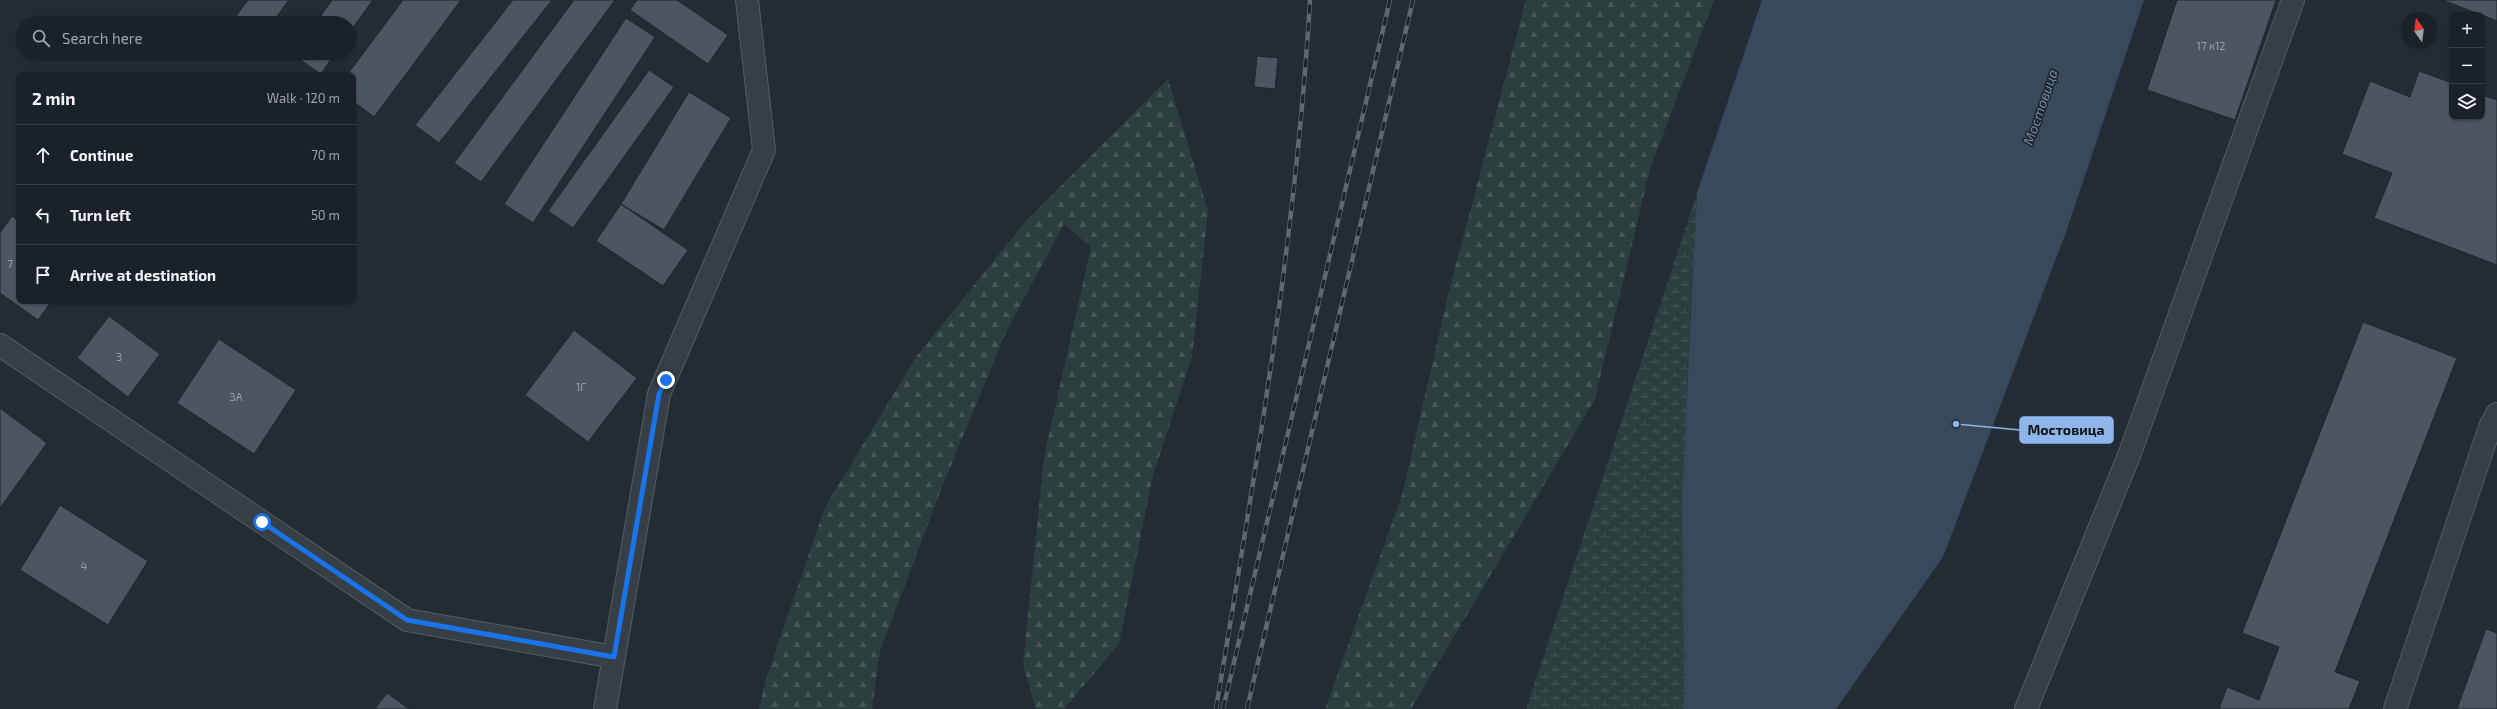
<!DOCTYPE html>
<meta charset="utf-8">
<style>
:root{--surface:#1a2128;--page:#272e34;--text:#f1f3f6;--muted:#9fa3a8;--line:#383e45}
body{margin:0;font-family:"Exo 2",sans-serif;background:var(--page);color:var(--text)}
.controls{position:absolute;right:12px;top:12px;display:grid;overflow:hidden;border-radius:8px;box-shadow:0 1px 3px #0004}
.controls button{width:36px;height:36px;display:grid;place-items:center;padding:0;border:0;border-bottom:1px solid var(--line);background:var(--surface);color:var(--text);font:20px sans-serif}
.compass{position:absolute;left:2401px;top:12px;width:36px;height:36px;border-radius:50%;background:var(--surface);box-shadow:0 1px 3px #0004;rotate:346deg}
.stop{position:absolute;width:12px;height:12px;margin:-9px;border:3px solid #1a73e8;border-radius:50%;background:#fff}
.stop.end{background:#1a73e8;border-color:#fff;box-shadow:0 1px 4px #0008}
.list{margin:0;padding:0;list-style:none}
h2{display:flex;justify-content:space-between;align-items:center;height:52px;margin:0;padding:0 16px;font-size:17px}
h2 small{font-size:13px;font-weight:400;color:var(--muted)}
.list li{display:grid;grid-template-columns:26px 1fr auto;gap:12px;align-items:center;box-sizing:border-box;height:60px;padding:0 16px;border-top:1px solid var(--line)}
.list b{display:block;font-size:15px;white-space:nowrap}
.list em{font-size:13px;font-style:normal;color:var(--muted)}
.icon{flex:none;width:22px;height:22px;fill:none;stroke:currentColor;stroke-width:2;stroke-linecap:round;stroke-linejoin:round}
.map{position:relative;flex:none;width:2497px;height:709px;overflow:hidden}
.search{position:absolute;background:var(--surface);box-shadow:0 1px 3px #0004;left:16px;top:16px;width:340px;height:44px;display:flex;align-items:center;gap:10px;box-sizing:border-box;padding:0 14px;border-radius:22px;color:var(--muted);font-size:15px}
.panel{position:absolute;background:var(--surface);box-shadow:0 1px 3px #0004;left:16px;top:72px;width:340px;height:232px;border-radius:8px}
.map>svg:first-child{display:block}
.forest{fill:url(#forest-firs)}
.wetland{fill:url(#wetland-marsh)}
.water{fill:#39495b}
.building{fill:#4b5661;stroke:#1e252d}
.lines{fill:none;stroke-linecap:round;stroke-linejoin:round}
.minor-casing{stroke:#545c64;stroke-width:24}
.minor{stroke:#363e46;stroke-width:22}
.rail-casing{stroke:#5e6772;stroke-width:4.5}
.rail{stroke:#1c232b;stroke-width:3;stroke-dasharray:9;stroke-linecap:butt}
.route{stroke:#1a73e8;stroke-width:5}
.labels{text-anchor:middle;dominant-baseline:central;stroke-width:3;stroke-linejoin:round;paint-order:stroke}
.number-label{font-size:11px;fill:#98a0aa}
.water-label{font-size:14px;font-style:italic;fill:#758ba3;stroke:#1c232b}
.leader{fill:none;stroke:#8eb6eb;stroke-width:1.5}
.callout-dot{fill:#8eb6eb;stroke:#1c232b;stroke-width:1.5}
.callout{fill:#8eb6eb;stroke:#8eb6eb;stroke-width:1.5}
.callout-label{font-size:14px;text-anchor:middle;font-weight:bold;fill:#111}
</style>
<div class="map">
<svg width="2497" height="709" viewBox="0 0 2497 709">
<defs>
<pattern id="forest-firs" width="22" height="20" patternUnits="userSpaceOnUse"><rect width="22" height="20" fill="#2c3e3d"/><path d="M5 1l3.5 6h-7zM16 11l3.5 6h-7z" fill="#485857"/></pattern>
<pattern id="wetland-marsh" width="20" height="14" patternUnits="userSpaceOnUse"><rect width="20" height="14" fill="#2c3e3d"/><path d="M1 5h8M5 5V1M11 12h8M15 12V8" fill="none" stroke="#485857"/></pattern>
</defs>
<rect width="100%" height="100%" fill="#232c35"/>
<path class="forest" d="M1526 0H1714L1650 169 1595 399 1411 709H1325L1402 495 1451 283Z
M1168 79 1208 211 1192 357 1153 475 1119 644 1064 709H1036L1023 665 1044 457 1091 247 1064 224 1006 332 940 492 880 651 872 709H759L766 679 825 507 916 357 1026 221Z"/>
<path class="wetland" d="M1697 193 1682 495 1684 709H1526Z"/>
<path class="water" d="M1762 0H2144L2066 232 1943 557 1836 709H1684L1682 495 1697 193Z"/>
<path class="building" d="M248 0H289L272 23H244L236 16Z
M332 0H373L349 33V23H316Z
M403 0H461L374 117 353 101V75H347Z
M513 0H552L439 143 415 125Z
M574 0H615L481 182 454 163Z
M637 0H677L728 35 708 64 630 10Z
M2177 0H2276L2235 120 2147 90Z
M2442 0H2497V21L2482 15Z
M626 18 655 37 533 223 504 204Z
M295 53H335L321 74 293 55Z
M1257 56 1278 58 1275 89 1254 87Z
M649 70 674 87 573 228 548 211Z
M2419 71 2452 83V117H2482V95L2497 100V265L2374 218 2392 173 2342 154 2370 81 2410 97Z
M689 92 731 118 664 230 621 204Z
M621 204 688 250 663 286 596 241Z
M12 216 19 221V301H52L38 320 0 293V233Z
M109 316 160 354 128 397 77 358Z
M2363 322 2457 358 2335 672 2360 681 2349 709H2219L2227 687 2259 700 2279 647 2242 633Z
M574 330 637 378 588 442 525 395Z
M219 339 296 390 254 454 177 403Z
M0 408 47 443 0 508Z
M60 505 148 561 108 625 20 570Z
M2486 629 2497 633V709H2457Z
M387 693 409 709H375Z"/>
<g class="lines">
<g class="minor-casing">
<path id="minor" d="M0 345 407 620 614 657
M605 709 659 394 764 150 747 0
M2026 709 2130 453 2293 0
M2395 709 2490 427 2497 414"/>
</g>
<use href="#minor" class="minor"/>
<g class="rail-casing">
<path id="rail" d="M1216 709C1255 474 1296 238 1310 0
M1223 709 1390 0
M1247 709 1413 0"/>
</g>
<use href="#rail" class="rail"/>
</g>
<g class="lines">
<path class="route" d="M262 522 407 620 614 657 659 394 666 380"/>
</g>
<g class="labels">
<g class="number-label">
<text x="2211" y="45">17 к12</text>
<text x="10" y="263">7</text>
<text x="119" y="356">3</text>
<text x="581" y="386">1Г</text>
<text x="236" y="396">3А</text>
<text x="84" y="565">4</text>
</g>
<g class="water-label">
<text transform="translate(2040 107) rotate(-71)">Мостовица</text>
</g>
</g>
<path class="leader" d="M1956 424L2020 430"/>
<circle class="callout-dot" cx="1956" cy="424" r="4"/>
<rect class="callout" x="2020" y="417" width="93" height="26" rx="4"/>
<g class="callout-label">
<text x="2066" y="435">Мостовица</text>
</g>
</svg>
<div class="controls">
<button>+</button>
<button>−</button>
<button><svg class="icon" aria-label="layers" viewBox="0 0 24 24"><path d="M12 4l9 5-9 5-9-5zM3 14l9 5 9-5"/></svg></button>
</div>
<svg class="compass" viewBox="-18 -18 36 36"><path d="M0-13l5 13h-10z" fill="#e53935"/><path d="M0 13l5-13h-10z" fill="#9fa3a8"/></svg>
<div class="stop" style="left:262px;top:522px"></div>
<div class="stop end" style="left:666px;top:380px"></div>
<div class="search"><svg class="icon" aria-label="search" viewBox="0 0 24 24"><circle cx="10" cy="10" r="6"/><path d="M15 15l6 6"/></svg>Search here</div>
<section class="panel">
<h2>2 min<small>Walk · 120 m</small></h2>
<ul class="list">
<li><svg class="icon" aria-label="ahead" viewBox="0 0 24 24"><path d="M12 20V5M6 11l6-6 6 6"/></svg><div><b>Continue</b></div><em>70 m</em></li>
<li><svg class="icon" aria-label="left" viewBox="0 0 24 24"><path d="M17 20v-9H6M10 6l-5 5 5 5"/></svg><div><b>Turn left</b></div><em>50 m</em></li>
<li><svg class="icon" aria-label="arrive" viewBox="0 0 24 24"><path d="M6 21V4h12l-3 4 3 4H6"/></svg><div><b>Arrive at destination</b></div></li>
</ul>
</section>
</div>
